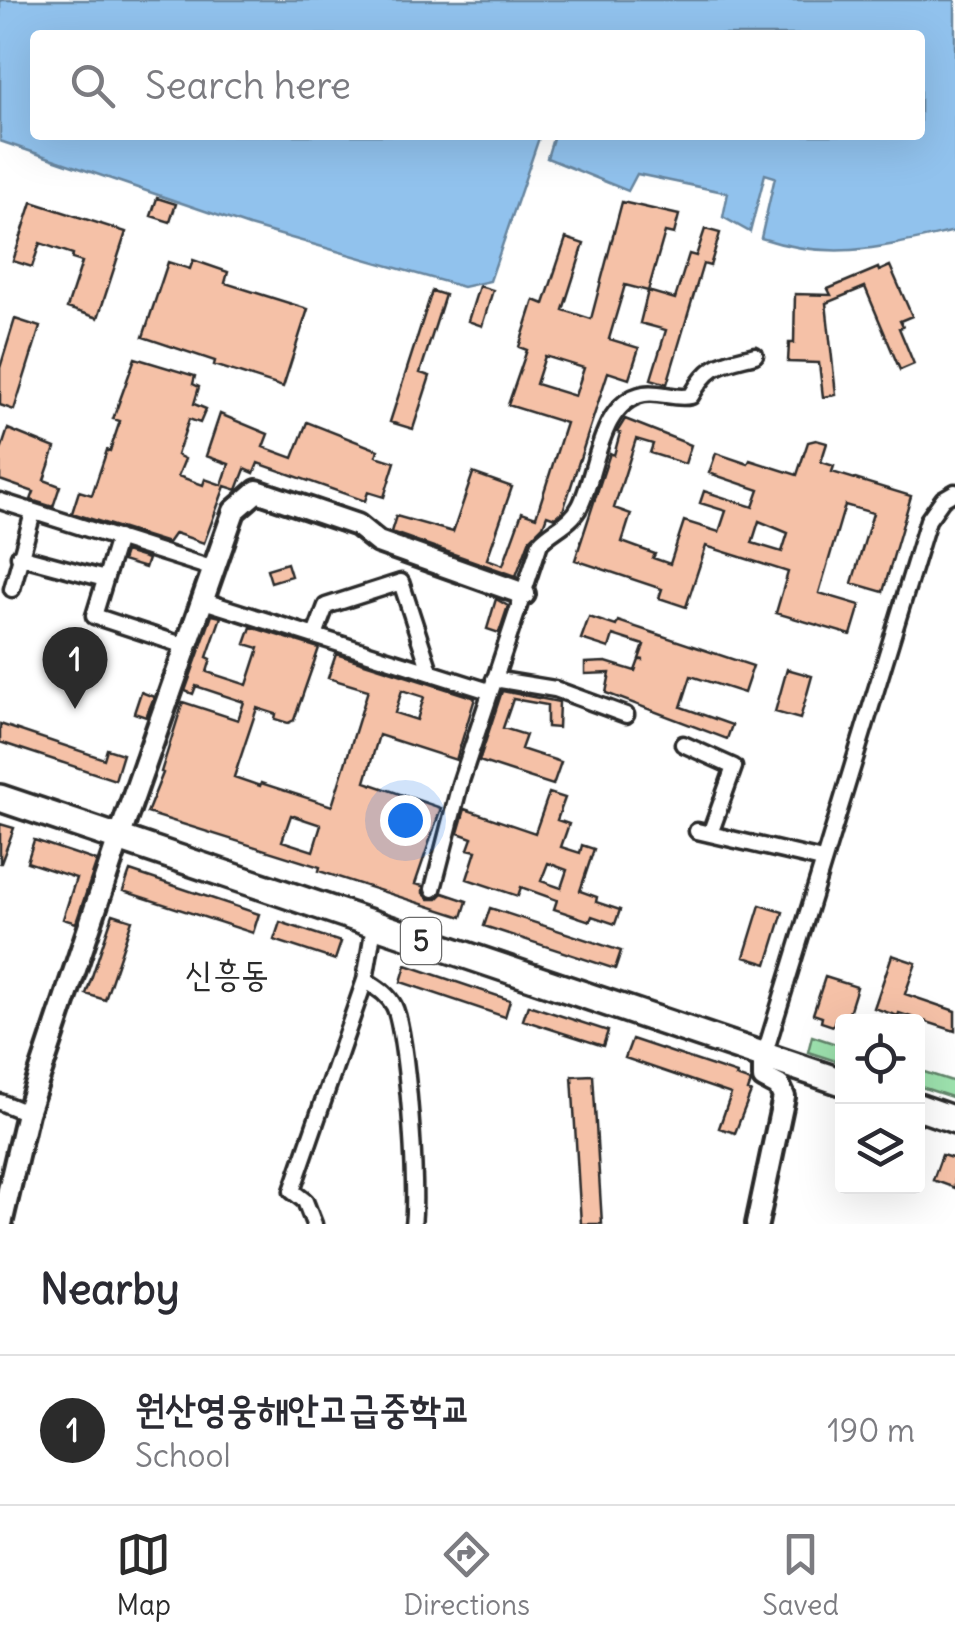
<!DOCTYPE html>
<meta charset="utf-8">
<style>
:root{--surface:#fff;--page:#f2f2f3;--text:#2b2b33;--muted:#7c7c81;--line:#e1e1e2;--accent:#2b2b2b}
body{margin:0;font-family:Delius,"Poor Story",sans-serif;background:var(--page);color:var(--text)}
.controls{position:absolute;right:30px;bottom:30px;display:grid;overflow:hidden;border-radius:10px;box-shadow:0 10px 40px #0002}
.controls button{width:90px;height:90px;display:grid;place-items:center;padding:0;border:0;border-bottom:2px solid var(--line);background:var(--surface);color:var(--text);font:50px sans-serif}
.you{position:absolute;left:405px;top:820px;width:35px;height:35px;margin:-25px;border:8px solid #fff;border-radius:50%;background:#1a73e8;box-shadow:0 0 0 15px #1a73e833}
.badge{display:grid;place-items:center;width:65px;height:65px;border-radius:50%;background:var(--accent);color:#fff;font-size:32px;font-weight:700}
.pin{position:absolute;translate:-50% -82px;filter:drop-shadow(0 2px 5px #0008)}
.pin::after{content:'';position:absolute;top:52px;width:35px;height:30px;background:inherit;clip-path:polygon(0 0,100% 0,50% 100%)}
.list{margin:0;padding:0;list-style:none}
h2{display:flex;justify-content:space-between;align-items:center;height:130px;margin:0;padding:0 40px;font-size:42px}
h2 small{font-size:32px;font-weight:400;color:var(--muted)}
.list li{display:grid;grid-template-columns:65px 1fr auto;gap:30px;align-items:center;box-sizing:border-box;height:150px;padding:0 40px;border-top:2px solid var(--line)}
.list b{display:block;font-size:38px;white-space:nowrap}
.list p{margin:0;font-size:32px;white-space:nowrap;color:var(--muted)}
.list em{font-size:32px;font-style:normal;color:var(--muted)}
.icon{flex:none;width:55px;height:55px;fill:none;stroke:currentColor;stroke-width:2;stroke-linecap:round;stroke-linejoin:round}
.map{position:relative;flex:none;width:955px;height:1224px;overflow:hidden}
.search{position:absolute;background:var(--surface);box-shadow:0 10px 40px #0002;left:30px;right:30px;top:30px;height:110px;display:flex;align-items:center;gap:25px;box-sizing:border-box;padding:0 35px;border-radius:10px;color:var(--muted);font-size:38px}
.sheet{height:280px;background:var(--surface)}
nav{display:flex;justify-content:space-around;align-items:center;box-sizing:border-box;height:140px;border-top:2px solid var(--line);background:var(--surface);font-size:28px;color:var(--muted)}
nav a{display:grid;justify-items:center;gap:5px}
nav .on{color:var(--accent)}
.map>svg:first-child{display:block}
.green{fill:#9de2ae;stroke:#64866c;stroke-width:2.5}
.water{fill:#91c2ed;stroke:#68869f;stroke-width:2.5}
.building{fill:#f5c1a7;stroke:#2b2b2b;stroke-width:2.5;fill-rule:evenodd}
.lines{fill:none;stroke-linecap:round;stroke-linejoin:round}
.street-casing{stroke:#2b2b2b;stroke-width:21}
.secondary-casing{stroke:#2b2b2b;stroke-width:28}
.highway-casing{stroke:#2b2b2b;stroke-width:32}
.street{stroke:#fff;stroke-width:14}
.secondary{stroke:#fff;stroke-width:20}
.highway{stroke:#fff;stroke-width:25}
.labels{text-anchor:middle;dominant-baseline:central;stroke-width:9;stroke-linejoin:round;paint-order:stroke}
.shield{fill:#fff;stroke:#6b6b6b;stroke-width:2.5}
.shield-label{font-size:28px;font-weight:bold;fill:#2b2b2b}
.quarter-label{font-size:35px;fill:#2b2b2b;stroke:#fff}
</style>
<div class="map">
<svg width="955" height="1224" viewBox="0 0 955 1224">
<rect width="100%" height="100%" fill="#fff"/>
<filter id="ink" filterUnits="userSpaceOnUse"><feTurbulence type="fractalNoise" baseFrequency=".01" numOctaves="2"/><feDisplacementMap in="SourceGraphic" scale="20" xChannelSelector="R" yChannelSelector="G"/><feConvolveMatrix kernelMatrix="1 2 1 2 8 2 1 2 1" color-interpolation-filters="sRGB"/></filter>
<g filter="url(#ink)">
<path class="green" d="M812 1036 842 1046V1063L808 1052Z
M918 1070 955 1082V1098L918 1086Z"/>
<path class="water" d="M0 0H955V231C884 247 833 262 761 238L775 177 765 174 750 232 723 217 728 193 637 174 628 191 547 158 554 135H920V35H35V135H540L490 281 463 287 249 226 0 141Z"/>
<path class="building" d="M157 198 176 204 170 222 151 216Z
M32 202 126 232 98 318 67 308 82 262 72 259 73 254 40 243 32 267 13 261Z
M622 202 679 215 674 234 665 232 648 291 625 285 609 339 639 348 629 379 608 372 563 511 555 518 547 515 543 526 530 539 516 576 391 532 396 516 453 532 473 473 512 487 487 559 503 565 522 512 536 517 566 423 508 405 527 350 519 347 534 300 544 304 566 238 584 244 563 310 591 319ZM545 356 584 368 575 396 536 384Z
M705 229 720 233 710 266 703 264 667 384 651 379 666 330 640 323 648 291 675 299 689 254 696 256Z
M193 260 228 272 225 283 308 309 283 387 214 365 215 361 143 337 168 262 190 269Z
M890 266 912 316 900 321 903 327 899 328 914 364 900 370 865 287 826 303 836 395 823 397 819 363 788 362 789 343H794L795 294 831 295 828 289 878 268 879 271Z
M479 286 493 290 482 326 468 321Z
M432 291 445 295 420 373 430 376 413 429 390 422Z
M15 319 40 327 14 410 0 405V368Z
M135 358 195 376 193 384 199 387 194 404 206 409 200 423 189 419 177 455 185 459 178 476 203 485 205 479 222 485 229 464 206 456 220 414 268 434 263 447 293 458 307 422 378 450 376 456 395 462 384 497 368 492 365 501 258 463 254 473 245 469 237 490 225 486 204 543 175 533 168 543 72 513 79 491 92 495 107 450 110 451 120 421 113 419Z
M625 419 691 445 685 464 650 453 653 444 636 439 614 508 631 514 622 542 655 554 653 558 670 564 684 521 719 532 726 511 700 503 704 491 753 507 759 490 709 473 716 453 748 464 750 460 797 475 808 442 816 440 827 443 821 462 834 466 832 472 911 496 883 592 852 583 873 513 845 505 819 593 860 605 851 635 776 613 788 572 706 546 686 607 659 598 662 589 575 560 610 453 614 455 620 433 617 432ZM759 521 788 533 782 552 752 543Z
M8 429 55 448 44 480 60 486 53 507 31 500 34 492 0 480V453Z
M125 552 148 559 145 568 122 561Z
M287 563 291 576 271 582 267 569Z
M496 599 508 606 499 633 487 629Z
M212 615 221 617 207 657 211 659 207 672 247 685 259 648 245 644 251 627 319 648 294 720 288 723 275 719 276 714 257 708 234 777 260 786 261 783 332 806 368 690 328 678 336 654 475 698 456 760 379 735 365 782 441 808 415 884 423 886V893L429 899H437L443 893 467 901 462 917 319 871 320 867 147 813 163 773 161 772 183 702 238 720 244 702 196 686 193 694 185 691ZM402 690 424 697 417 720 395 713ZM291 815 321 825 313 851 282 841Z
M589 617 616 626 618 621 753 666 744 693 691 676 681 707 732 725 727 739 606 693 610 673 585 674V663L606 662 635 671 639 660H644L639 659 644 645 613 635 609 648 581 639Z
M787 669 812 676 800 719 775 712Z
M502 691 559 702 558 728 547 727V705L513 699 503 728 526 735 521 749 561 762 553 785 479 761Z
M141 692 154 697 146 717 134 713Z
M0 724 104 759 107 749 123 754 115 780 0 742Z
M549 793 565 798 557 820 569 824 561 847 580 853 582 845 594 849 580 891 597 897 596 902 620 910 615 924 592 916 590 921 554 909 557 900 521 887 518 896 467 879 476 851 468 849 472 838 458 833 465 809 535 833ZM548 863 567 870 561 888 541 881Z
M0 824 14 828 1 863H0Z
M34 840 97 861 76 923 63 919 76 878 27 862Z
M130 871 259 914 253 933 123 891Z
M760 905 783 912 767 964 744 957Z
M490 908 621 951 615 969 484 926Z
M113 914 132 920 105 1000 86 994Z
M280 922 341 942 335 960 274 940Z
M892 955 916 963 905 994 955 1011V1031L899 1013 898 1016 874 1008Z
M406 965 510 1000 505 1017 401 982Z
M825 977 857 987 846 1022 835 1020 833 1026 821 1022 822 1017 813 1014Z
M528 1005 608 1031 603 1046 523 1020Z
M632 1039 737 1074 736 1077 751 1082 748 1091 751 1092 735 1133 719 1128 731 1094 625 1058Z
M593 1075 602 1224H581L572 1076Z
M942 1155 955 1159V1188L933 1180Z"/>
<g class="lines">
<g class="street-casing">
<path id="street" d="M0 501 214 569
M118 538 94 616 188 647
M19 556 105 579
M12 589 33 513
M204 601 489 691
M315 635 326 606 401 582 430 671
M494 679 555 689 626 715
M683 744 734 767 710 834
M697 831 822 860
M433 889 460 784 540 543C553 529 571 524 580 506 597 473 599 402 644 394 660 391 675 400 691 396 710 363 720 364 755 355
M365 980C377 988 387 993 394 1006 407 1033 418 1191 413 1224
M764 1056 928 520 943 499 955 492
M0 1102 27 1113
M314 1224 305 1201 292 1191 365 980 374 926"/>
</g>
<g class="secondary-casing">
<path id="secondary" d="M1 1224 27 1113 119 838 234 511 257 491 357 525 378 542 524 594
M757 1224 784 1097 779 1086 764 1078V1056"/>
</g>
<g class="highway-casing">
<path id="highway" d="M0 798 842 1082
M918 1107 955 1120"/>
</g>
<use href="#street" class="street"/>
<use href="#secondary" class="secondary"/>
<use href="#highway" class="highway"/>
</g>
</g>
<g class="labels">
<rect class="shield" x="401" y="918" width="40" height="46" rx="8"/>
<g class="shield-label">
<text x="421" y="941">5</text>
</g>
<g class="quarter-label">
<text x="227" y="973">신흥동</text>
</g>
</g>
</svg>
<div class="controls">
<button><svg class="icon" aria-label="locate" viewBox="0 0 24 24"><circle cx="12" cy="12" r="6"/><path d="M12 2v4M12 18v4M2 12h4M18 12h4"/></svg></button>
<button><svg class="icon" aria-label="layers" viewBox="0 0 24 24"><path d="M12 4l9 5-9 5-9-5zM3 14l9 5 9-5"/></svg></button>
</div>
<div class="you"></div>
<div class="pin badge" style="left:75px;top:709px">1</div>
<div class="search"><svg class="icon" aria-label="search" viewBox="0 0 24 24"><circle cx="10" cy="10" r="6"/><path d="M15 15l6 6"/></svg>Search here</div>
</div>
<section class="sheet">
<h2>Nearby<small></small></h2>
<ul class="list">
<li><span class="badge">1</span><div><b>원산영웅해안고급중학교</b><p>School</p></div><em>190 m</em></li>
</ul>
</section>
<nav>
<a class="on"><svg class="icon" aria-label="map" viewBox="0 0 24 24"><path d="M3 6l6-2 6 2 6-2v14l-6 2-6-2-6 2zM9 4v14M15 6v14"/></svg>Map</a>
<a><svg class="icon" aria-label="directions" viewBox="0 0 24 24"><path d="M12 3l9 9-9 9-9-9zM9 14v-3h6M13 9l2 2-2 2"/></svg>Directions</a>
<a><svg class="icon" aria-label="saved" viewBox="0 0 24 24"><path d="M7 4h10v16l-5-4-5 4z"/></svg>Saved</a>
</nav>
